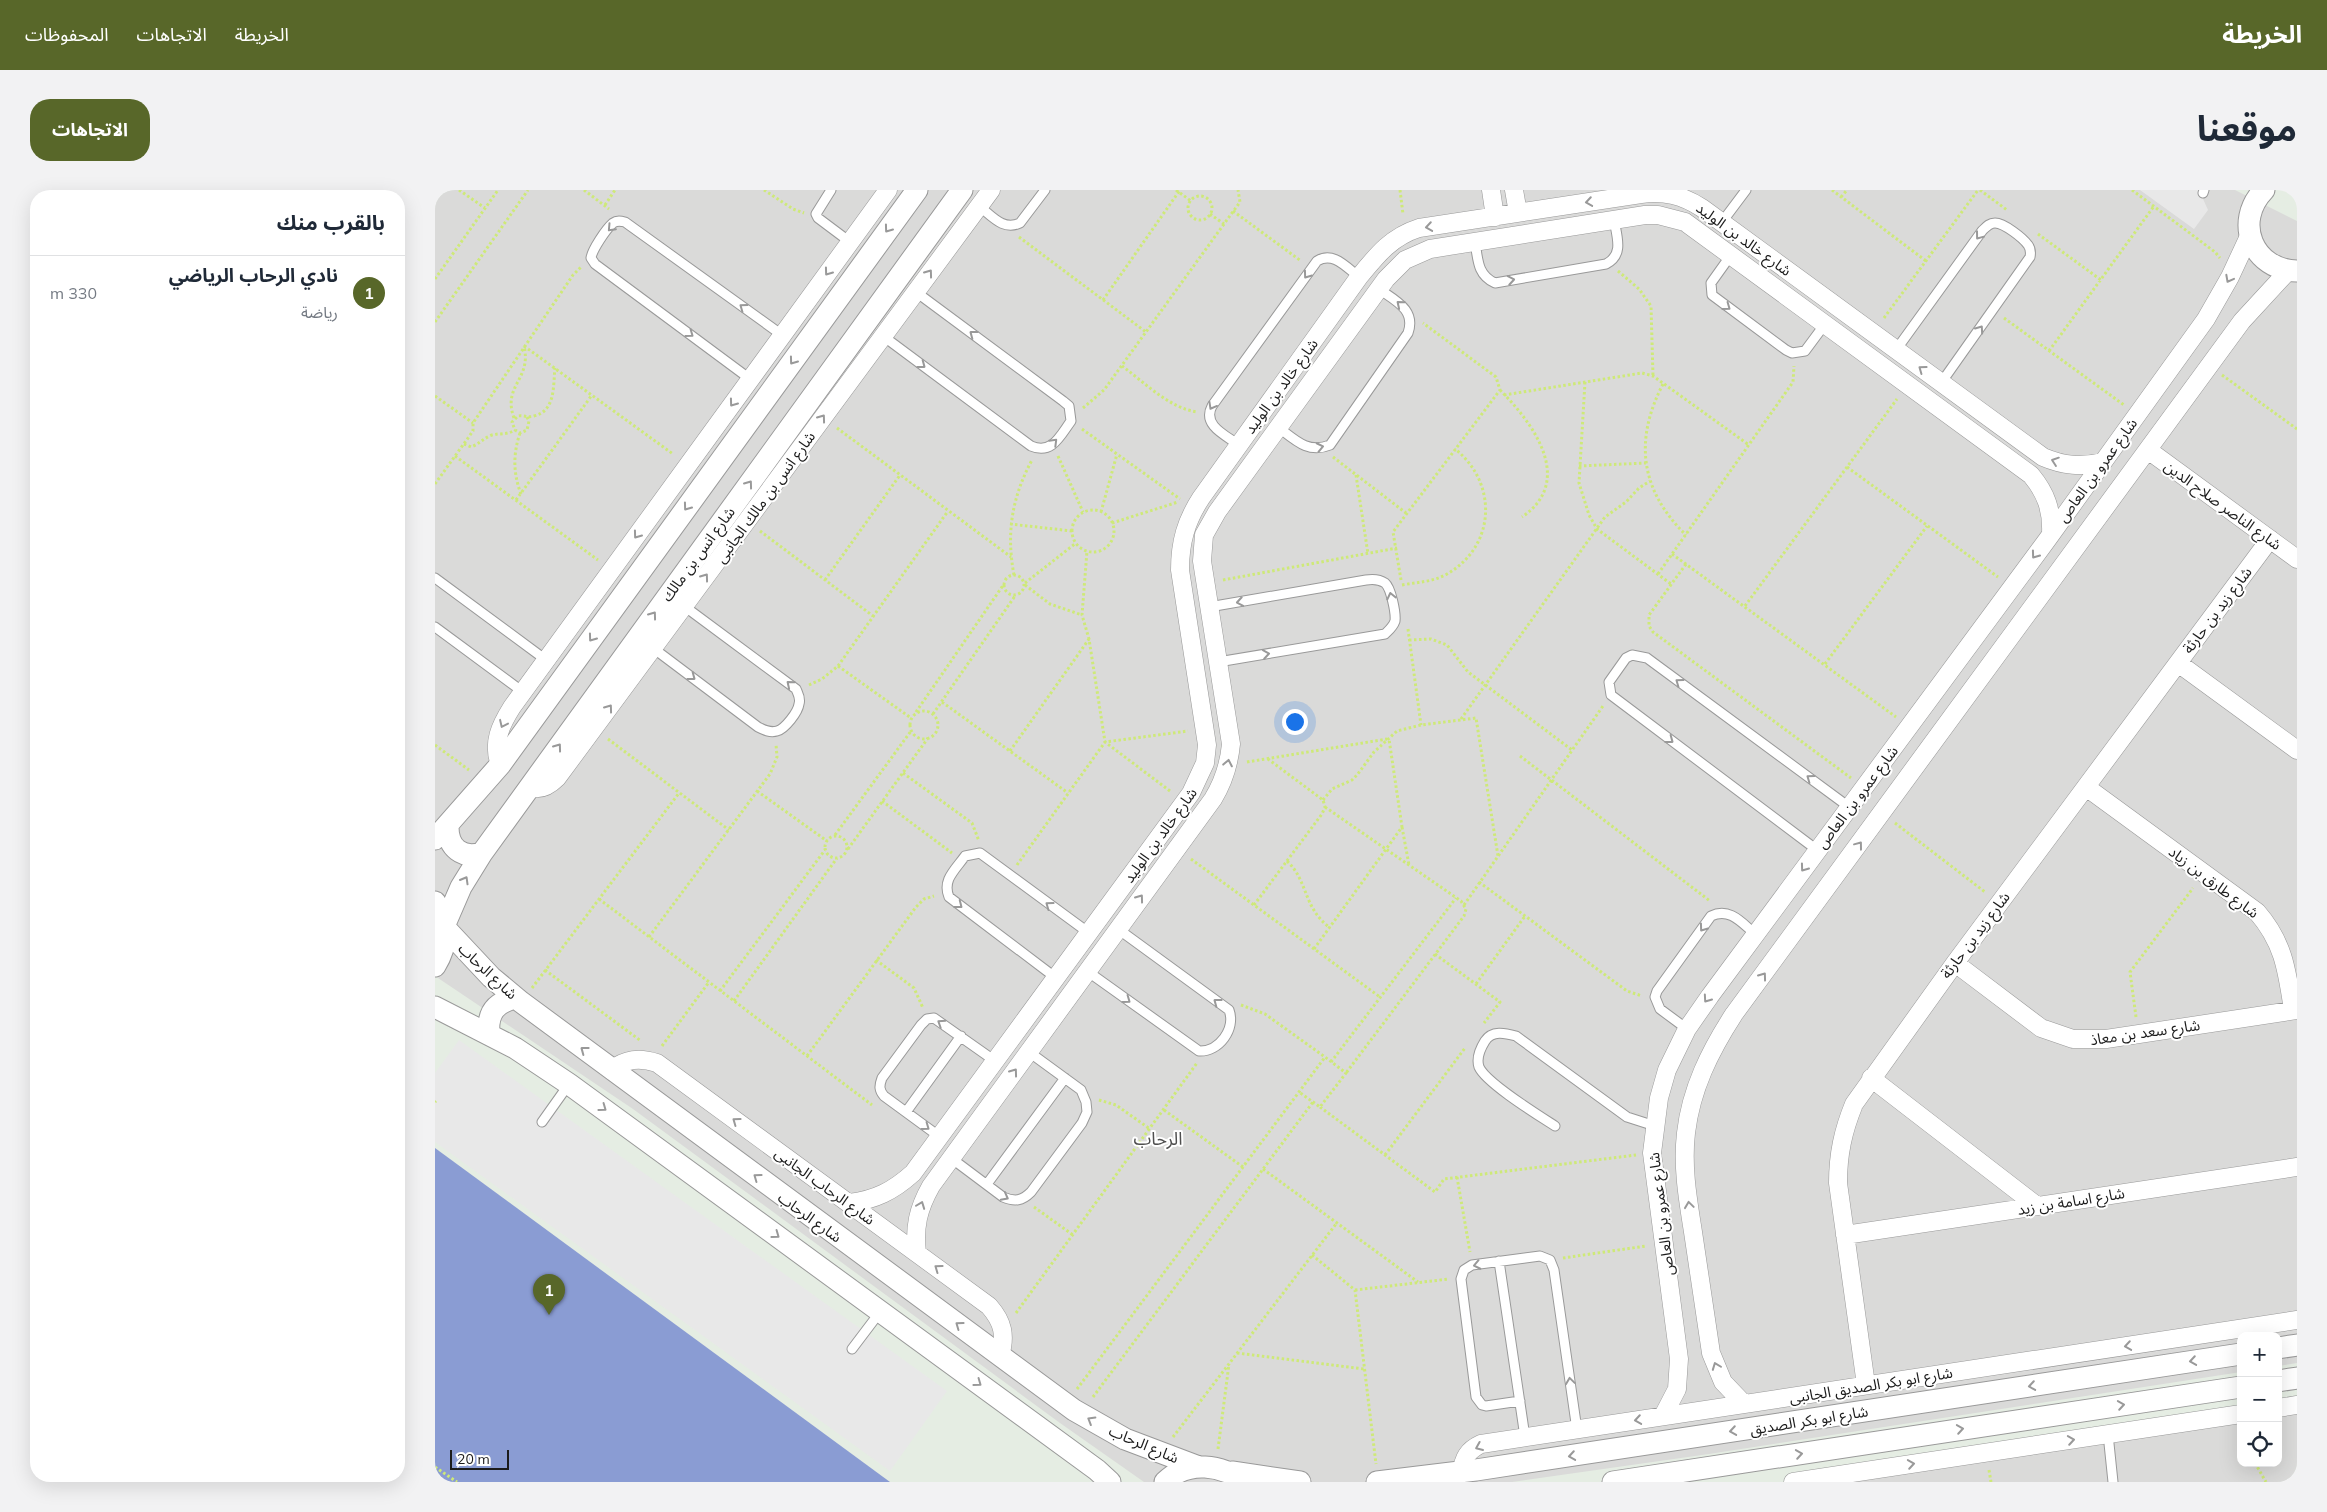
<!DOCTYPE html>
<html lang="ar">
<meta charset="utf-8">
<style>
:root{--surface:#fff;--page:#f2f2f3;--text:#1f2937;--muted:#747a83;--line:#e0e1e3;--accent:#586729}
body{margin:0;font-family:Mulish,"Noto Sans Arabic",sans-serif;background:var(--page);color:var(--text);direction:rtl}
.controls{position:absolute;right:15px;bottom:15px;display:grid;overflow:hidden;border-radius:10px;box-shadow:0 5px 20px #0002}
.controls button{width:45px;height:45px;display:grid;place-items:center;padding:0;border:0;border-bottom:1px solid var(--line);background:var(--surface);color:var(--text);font:25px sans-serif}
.scale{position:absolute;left:15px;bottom:12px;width:59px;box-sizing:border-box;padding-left:5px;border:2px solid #1c1c1c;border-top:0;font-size:14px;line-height:18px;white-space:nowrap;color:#1c1c1c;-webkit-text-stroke:4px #fff;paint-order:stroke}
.you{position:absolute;left:859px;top:531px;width:18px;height:18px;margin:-12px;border:4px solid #fff;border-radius:50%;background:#1a73e8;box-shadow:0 0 0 8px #1a73e833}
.badge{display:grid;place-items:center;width:32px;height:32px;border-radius:50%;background:var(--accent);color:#fff;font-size:16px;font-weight:700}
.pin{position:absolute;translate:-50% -41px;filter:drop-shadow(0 1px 2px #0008)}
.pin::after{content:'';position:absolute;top:26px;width:18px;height:15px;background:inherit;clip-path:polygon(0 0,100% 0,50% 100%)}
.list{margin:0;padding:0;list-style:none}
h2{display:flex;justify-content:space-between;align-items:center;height:65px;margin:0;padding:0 20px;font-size:21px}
h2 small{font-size:16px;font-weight:400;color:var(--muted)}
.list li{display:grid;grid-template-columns:32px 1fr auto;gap:15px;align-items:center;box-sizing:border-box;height:70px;padding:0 20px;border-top:1px solid var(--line)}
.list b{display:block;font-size:19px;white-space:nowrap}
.list p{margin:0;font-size:16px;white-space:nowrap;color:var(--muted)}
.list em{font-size:16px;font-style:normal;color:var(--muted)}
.icon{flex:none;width:28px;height:28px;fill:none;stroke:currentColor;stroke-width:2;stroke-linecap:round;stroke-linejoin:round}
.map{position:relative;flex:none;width:1862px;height:1292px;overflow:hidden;direction:ltr;border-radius:20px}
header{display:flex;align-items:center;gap:30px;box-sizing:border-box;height:70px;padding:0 25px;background:var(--accent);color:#fff}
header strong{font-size:24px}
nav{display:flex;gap:28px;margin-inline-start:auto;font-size:18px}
.intro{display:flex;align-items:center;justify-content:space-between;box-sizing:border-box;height:120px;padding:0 30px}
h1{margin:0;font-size:35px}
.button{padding:12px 22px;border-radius:20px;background:var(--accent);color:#fff;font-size:18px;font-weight:700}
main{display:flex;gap:30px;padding:0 30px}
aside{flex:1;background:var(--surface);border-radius:20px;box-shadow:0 5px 20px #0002}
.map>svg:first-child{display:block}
.residential{fill:#dadad9}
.pitch{fill:#8a9cd3}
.parking{fill:#e8e8e8}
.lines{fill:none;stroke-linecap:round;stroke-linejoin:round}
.service-casing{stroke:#999;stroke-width:11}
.minor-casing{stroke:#999;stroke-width:19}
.tertiary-casing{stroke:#999;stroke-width:23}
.path{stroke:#cee978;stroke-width:3;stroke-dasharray:2.5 2.5;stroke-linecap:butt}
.service{stroke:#fff;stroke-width:9}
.minor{stroke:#fff;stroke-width:18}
.tertiary{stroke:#fff;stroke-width:21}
.oneway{stroke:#999}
.labels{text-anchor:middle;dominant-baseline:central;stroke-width:4;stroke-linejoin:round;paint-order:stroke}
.street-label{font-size:15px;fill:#1c1c1c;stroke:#fff}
.quarter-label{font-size:18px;fill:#4f4f4f;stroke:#fff}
</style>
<header>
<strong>الخريطة</strong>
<nav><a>الخريطة</a><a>الاتجاهات</a><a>المحفوظات</a></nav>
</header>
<div class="intro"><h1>موقعنا</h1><a class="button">الاتجاهات</a></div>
<main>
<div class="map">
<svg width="1862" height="1292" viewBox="0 0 1862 1292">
<rect width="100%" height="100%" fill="#e5ede3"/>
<path class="residential" d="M0 0H1800L1862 31V1173L1843 1176V1146H1806V1182L1274 1264 1077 1292H709L625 1233 198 919 0 786Z
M1862 1222V1292H1392L1806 1231V1273H1843V1225Z"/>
<path class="pitch" d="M0 958 455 1292H0Z"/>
<path class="parking" d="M1705 0H1764L1773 20 1759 39Z
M24 850 512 1201 455 1281 0 952V883Z"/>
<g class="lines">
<g class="service-casing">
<path id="service" d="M396 0 381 24 383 28 415 52
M1768 3 1769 0
M544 16C557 26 568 41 585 33L610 0
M1287 32 1311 0
M1040 52C1043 69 1042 85 1060 93L1171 74C1189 65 1182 47 1179 30
M1296 65 1276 93 1277 105 1351 160 1357 163 1370 161 1390 134
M448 146 596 256C617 265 625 246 636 231L634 216 628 211 481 102
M1461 160 1547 41C1551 37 1554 33 1560 33 1569 33 1588 48 1593 55 1596 59 1596 62 1595 67L1506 193
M315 189 160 74 156 68C157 60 171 39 178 33 182 30 186 31 190 32L347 145
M843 237C860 250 873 264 895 255L973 143C981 120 961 111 944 99
M804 255C790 245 767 235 777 216L882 71C898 61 911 77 924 87
M0 388 111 470
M774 417 931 390C937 389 944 389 950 393 956 398 961 423 960 431 958 437 954 440 950 444L783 472
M0 437 88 502
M218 458 323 537C329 540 335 543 342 541 350 539 363 522 364 514 366 508 363 504 361 499L249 416
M1382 660 1176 505 1174 492 1191 468 1197 465 1212 468 1414 617
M652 781 764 861C784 862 801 839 794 820L683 739
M621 788 514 707C507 690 520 680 530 666L545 663 654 743
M1252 839 1225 819 1220 807 1222 801 1276 726C1295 717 1307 733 1320 744
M471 922 526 846
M107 932 134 894
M1120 936C1103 925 1051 893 1044 877 1041 868 1045 859 1050 851 1057 840 1070 843 1081 846L1192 927 1220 936
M505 947 449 906C444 900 444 896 447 888L486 835 492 829 499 828 560 871
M516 968 568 1007C580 1012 587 1011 596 1002L647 933 652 922 651 912 646 900 594 862
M552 994 630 888
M1064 1071 1090 1247
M417 1159 445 1122
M1085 1211 1051 1216 1047 1215 1041 1207 1026 1089 1029 1080 1037 1075 1105 1066 1115 1070 1119 1080 1142 1240
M1673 1244 1678 1292"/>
</g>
<g class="minor-casing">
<path id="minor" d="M1056 0 1060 27
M1079 0 1083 23
M1713 260 1862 369
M1743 473 1862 560
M65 575C57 553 65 536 77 517L453 0
M95 597C106 601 114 596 122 588L556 0
M1651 597 1822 722C1849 753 1852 781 1858 820
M1520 773 1606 838 1638 849H1671L1862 820
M176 880C191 869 204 867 222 873L554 1116C568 1132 571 1145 565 1166
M1436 888 1602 1016
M414 1013C440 1010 458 1001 478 983L756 603 770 573 772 555 745 380C745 352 751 331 766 308L924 87C942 65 956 47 984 38L1206 4C1229 1 1247 5 1267 18L1608 267C1629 276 1646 277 1668 272
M1410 1045 1862 977
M482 1063C479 1037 483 1019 496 996L778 609C789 591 794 575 796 554L767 371 769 345 782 322 951 89 970 70 995 59 1210 25H1223L1250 32 1596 285C1611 303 1617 320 1616 343
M1431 1195 1403 993C1403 964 1408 941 1419 914L1520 773 1835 349
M1309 1214 1288 1192 1276 1163C1270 1123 1264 1083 1258 1042 1253 1010 1247 977 1251 943 1256 899 1275 861 1299 824L1807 131 1854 80
M1843 1218 1862 1215
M1228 1226 1242 1199 1244 1169 1217 963 1224 908 1232 880 1252 839 1275 806 1612 350 1771 129 1795 87 1815 44
M1027 1282C1028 1268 1033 1260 1046 1254L1862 1130
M1358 1292 1806 1224"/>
</g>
<g class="tertiary-casing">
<path id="tertiary" d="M1829 0C1798 32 1818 80 1862 81
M13 637C13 658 27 669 47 663
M0 649 65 575 482 0
M0 712C14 733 13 755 0 776
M10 734 26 697 47 663 527 0
M11 739 56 787 86 812 639 1220 690 1249 764 1277
M0 817 80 858 134 894 662 1280 675 1292
M54 844C52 823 61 812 81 808
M1843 1158 1862 1155
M1843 1191 1862 1188
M797 1282 865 1292
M730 1292C753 1269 787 1275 810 1292
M942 1292 1041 1280 1806 1164
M1178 1292 1806 1197"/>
</g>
<path class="path" d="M24 0 50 18
M149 0 174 19
M329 0 358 19 369 23
M741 0 756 11
M965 0 968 24
M1397 0 1491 71
M1545 0 1572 20
M1697 0 1780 62 1785 68
M753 18a12 12 0 1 1 24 0a12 12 0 1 1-24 0Z
M1406 7 1412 0
M170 15 180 0
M798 21 866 71
M775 24 789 34
M1603 44 1666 90
M584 47 711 142
M1183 81 1204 99 1216 116 1218 186
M0 89 63 0
M668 110 745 0
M1449 128 1543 0
M1569 128 1689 215
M0 132 93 0
M89 156 238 264
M1614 161 1719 16
M687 176C709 192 734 218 762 222
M1787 185 1862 239
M1150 192 1144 293 1154 325 1162 339 1236 394
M1228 194C1199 250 1205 300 1251 345
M1065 200C1099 234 1140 291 1087 327
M1069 205 1207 183 1218 186 1314 255
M0 206 38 233
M648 218 669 200 789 34 805 12 803 0
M92 227 94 231 92 240 85 243 80 240 77 232 83 226C89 225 93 228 99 226 121 221 118 195 120 178
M79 228C67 195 97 190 89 156
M402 238 576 367
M647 239 745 309
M85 243C78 264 78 283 86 304
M29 254 36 257C44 254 49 248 57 245 65 243 72 245 80 240
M20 266 163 370
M623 266 648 322
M898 267 971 323
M1144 276 1211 273
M1412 277 1563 387
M921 285 933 364
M0 294 38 241V233L138 85 146 77
M81 310 157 205
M637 341a21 21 0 1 1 42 0a21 21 0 1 1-42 0Z
M666 322 682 264
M677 333 743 312
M575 334 637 341
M325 341 438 426
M1237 364 1461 527
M1251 374 1214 425V436L1218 442 1416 588
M1223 384 1358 192 1359 176
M569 395a10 10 0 1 1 20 0a10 10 0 1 1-20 0Z
M579 385C571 343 577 307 597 270
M390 390 465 285
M788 390 962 358
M966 390 958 342 1065 200 1061 187 988 133
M590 393 641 353
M590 395 615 414 647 425
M967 395C983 392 998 392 1012 384 1061 356 1063 293 1020 259
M1310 416 1462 209
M973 439 986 535
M974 450 996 449 1012 455 1033 482 1137 560
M1390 474 1492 336
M403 476 476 528
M374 495 387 489 403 476 513 321
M507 512 633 603
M475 535a14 14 0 1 1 28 0a14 14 0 1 1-28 0Z
M481 522 569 394
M498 524 580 406
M1026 529 1170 327 1191 312 1204 298 1215 291
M173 549 294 640
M0 555 34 580
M575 561 654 449
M1085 566 1275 711
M812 572 952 549
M468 583 537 633 544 651
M322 601 392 651
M735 601 670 552 753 541
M888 610 897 599 917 590 922 585 939 562 962 541 986 535 1041 528 1063 666
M447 611 517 663
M890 617 1026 711 1031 719 1029 726 911 883
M1460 633 1550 702
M967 637 974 675
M400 645 476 541
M390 657a11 11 0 1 1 22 0a11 11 0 1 1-22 0Z
M413 659 493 548
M756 669 945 807
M852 671C874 692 867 716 895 738
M582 675 670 552 654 449 647 425 652 361
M1044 692 1192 801 1207 806
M164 709 437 915
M819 715 887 624 890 617 888 610 833 569
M1029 715 1168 516
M214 747 335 584 342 567 341 554
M879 759 967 637 954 549
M1000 764 1065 812 1049 833
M441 770 479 798 488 818
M110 780 206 851
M1041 794 1090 726
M97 798 244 603
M285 801 390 660
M299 811 402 668
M806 815 830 824 890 867
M1701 827 1695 782 1758 698
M227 856 274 792
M372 866 481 717 489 709 499 706
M896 872 1021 708
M664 910 681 915 715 939
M0 912 1 911
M885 917 1000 1002 1009 989 1201 965
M729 920 808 977
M950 965 1030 858
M828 979 983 1092
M1022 987 1035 1062
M599 1017 638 1045
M877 1065 920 1100 941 1274
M1128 1068 1211 1056
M920 1100 1014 1089
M581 1123 762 873
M802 1163 929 1179
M642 1199 864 902 890 867 911 883 885 917 864 902
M658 1207 878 912
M738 1247 901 1034
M783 1259 794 1174
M1820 1273 1831 1292
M0 1277 22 1292
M1554 1280 1556 1292"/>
<use href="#service" class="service"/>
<use href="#minor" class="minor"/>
<use href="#tertiary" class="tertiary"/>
</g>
<defs><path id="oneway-chevron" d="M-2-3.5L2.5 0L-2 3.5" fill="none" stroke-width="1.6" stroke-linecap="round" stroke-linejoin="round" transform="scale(1.25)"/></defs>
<g class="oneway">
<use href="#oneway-chevron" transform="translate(1154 12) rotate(171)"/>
<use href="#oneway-chevron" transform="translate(994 37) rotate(171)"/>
<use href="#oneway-chevron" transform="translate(176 38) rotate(133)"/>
<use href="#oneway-chevron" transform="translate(453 39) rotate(126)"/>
<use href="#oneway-chevron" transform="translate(1544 46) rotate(127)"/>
<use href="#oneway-chevron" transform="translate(393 82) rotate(126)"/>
<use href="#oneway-chevron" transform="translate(494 83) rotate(-54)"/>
<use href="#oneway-chevron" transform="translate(872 85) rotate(126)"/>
<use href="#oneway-chevron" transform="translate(1794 89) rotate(118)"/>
<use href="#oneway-chevron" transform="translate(1076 90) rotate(-10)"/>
<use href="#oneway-chevron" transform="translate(965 114) rotate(-140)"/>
<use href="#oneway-chevron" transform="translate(308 117) rotate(-144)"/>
<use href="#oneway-chevron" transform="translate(1292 117) rotate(36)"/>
<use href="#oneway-chevron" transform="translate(1545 139) rotate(-55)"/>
<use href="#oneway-chevron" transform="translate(255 144) rotate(36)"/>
<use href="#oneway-chevron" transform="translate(538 144) rotate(-143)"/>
<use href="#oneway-chevron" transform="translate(358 171) rotate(126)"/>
<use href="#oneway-chevron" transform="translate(487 175) rotate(37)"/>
<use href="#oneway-chevron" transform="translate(1487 179) rotate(-144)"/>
<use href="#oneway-chevron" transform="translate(298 213) rotate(126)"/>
<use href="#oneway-chevron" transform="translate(777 216) rotate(119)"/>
<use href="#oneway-chevron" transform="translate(387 228) rotate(-54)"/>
<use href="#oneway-chevron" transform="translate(619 252) rotate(-45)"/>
<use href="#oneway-chevron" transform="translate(885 257) rotate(-12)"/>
<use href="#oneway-chevron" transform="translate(1620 271) rotate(-161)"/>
<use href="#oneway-chevron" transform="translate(314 294) rotate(-54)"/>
<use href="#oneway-chevron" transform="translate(252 317) rotate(126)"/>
<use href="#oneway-chevron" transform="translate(202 345) rotate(126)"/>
<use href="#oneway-chevron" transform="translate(1600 365) rotate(126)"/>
<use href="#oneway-chevron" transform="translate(270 387) rotate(-54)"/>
<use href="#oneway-chevron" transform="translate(956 406) rotate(-103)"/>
<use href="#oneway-chevron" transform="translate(805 412) rotate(170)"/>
<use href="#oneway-chevron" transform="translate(218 425) rotate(-54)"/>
<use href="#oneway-chevron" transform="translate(157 448) rotate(126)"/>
<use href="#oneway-chevron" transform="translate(831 464) rotate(-9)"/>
<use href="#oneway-chevron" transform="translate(257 487) rotate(37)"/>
<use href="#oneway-chevron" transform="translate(1244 492) rotate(-144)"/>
<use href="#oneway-chevron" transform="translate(355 494) rotate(-140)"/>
<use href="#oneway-chevron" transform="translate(174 518) rotate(-54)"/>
<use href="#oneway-chevron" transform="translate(68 534) rotate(115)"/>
<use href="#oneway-chevron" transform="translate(1235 550) rotate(37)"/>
<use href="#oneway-chevron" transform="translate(123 557) rotate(-54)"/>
<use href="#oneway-chevron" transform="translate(793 573) rotate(-79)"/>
<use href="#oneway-chevron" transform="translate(1375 588) rotate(-144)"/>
<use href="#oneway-chevron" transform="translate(1424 655) rotate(-53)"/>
<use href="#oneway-chevron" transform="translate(1369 678) rotate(126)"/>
<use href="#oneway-chevron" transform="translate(30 690) rotate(-60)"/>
<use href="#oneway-chevron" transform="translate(705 708) rotate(-54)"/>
<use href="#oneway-chevron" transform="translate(524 715) rotate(38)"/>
<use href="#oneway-chevron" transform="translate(614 715) rotate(-144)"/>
<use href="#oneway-chevron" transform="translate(1268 738) rotate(126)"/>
<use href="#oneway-chevron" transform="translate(1328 786) rotate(-54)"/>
<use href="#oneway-chevron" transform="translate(1272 809) rotate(125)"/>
<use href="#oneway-chevron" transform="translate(692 810) rotate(36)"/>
<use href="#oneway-chevron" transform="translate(782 812) rotate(-143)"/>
<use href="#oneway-chevron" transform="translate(506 833) rotate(-147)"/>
<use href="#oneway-chevron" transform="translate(149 860) rotate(-143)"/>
<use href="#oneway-chevron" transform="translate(579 882) rotate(-54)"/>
<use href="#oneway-chevron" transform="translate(168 918) rotate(36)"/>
<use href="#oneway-chevron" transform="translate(301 931) rotate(-144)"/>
<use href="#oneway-chevron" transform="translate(491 937) rotate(36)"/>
<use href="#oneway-chevron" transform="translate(322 987) rotate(-144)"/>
<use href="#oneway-chevron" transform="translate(570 1007) rotate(28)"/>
<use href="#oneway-chevron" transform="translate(486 1015) rotate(-69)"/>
<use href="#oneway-chevron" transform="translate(1254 1015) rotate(-98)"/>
<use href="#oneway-chevron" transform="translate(341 1045) rotate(36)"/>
<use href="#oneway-chevron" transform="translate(1042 1075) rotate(168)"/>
<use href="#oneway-chevron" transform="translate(503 1078) rotate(-144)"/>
<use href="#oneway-chevron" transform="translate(524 1135) rotate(-144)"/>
<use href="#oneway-chevron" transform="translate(1693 1156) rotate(171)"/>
<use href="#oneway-chevron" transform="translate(1758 1171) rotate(171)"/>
<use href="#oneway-chevron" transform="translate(1281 1176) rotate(-111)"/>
<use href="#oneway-chevron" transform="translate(1135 1191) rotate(-98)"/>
<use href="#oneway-chevron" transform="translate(543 1193) rotate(36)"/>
<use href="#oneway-chevron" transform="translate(1597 1196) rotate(171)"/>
<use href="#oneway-chevron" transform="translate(1686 1215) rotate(-9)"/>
<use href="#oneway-chevron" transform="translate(656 1230) rotate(-149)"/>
<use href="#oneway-chevron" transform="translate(1203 1230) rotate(171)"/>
<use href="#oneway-chevron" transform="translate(1525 1239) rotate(-9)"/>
<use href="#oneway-chevron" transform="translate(1298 1241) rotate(171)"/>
<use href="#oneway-chevron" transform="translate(1636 1250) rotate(-9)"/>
<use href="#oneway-chevron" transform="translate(1044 1257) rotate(157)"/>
<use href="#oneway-chevron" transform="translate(1364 1264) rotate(-9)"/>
<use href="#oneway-chevron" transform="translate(1137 1266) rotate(171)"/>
<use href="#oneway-chevron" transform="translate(1476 1274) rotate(-9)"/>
</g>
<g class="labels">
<g class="street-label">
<text transform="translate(1309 49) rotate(36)">شارع خالد بن الوليد</text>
<text transform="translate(846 196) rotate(-54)">شارع خالد بن الوليد</text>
<text transform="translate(1662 280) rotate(-54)">شارع عمرو بن العاص</text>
<text transform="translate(330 307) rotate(-54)">شارع انس بن مالك الجانبى</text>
<text transform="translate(1788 315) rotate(36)">شارع الناصر صلاح الدين</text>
<text transform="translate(263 364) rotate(-54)">شارع انس بن مالك</text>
<text transform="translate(1782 420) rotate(-53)">شارع زيد بن حارثة</text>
<text transform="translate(1422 607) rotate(-53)">شارع عمرو بن العاص</text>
<text transform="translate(725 645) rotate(-54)">شارع خالد بن الوليد</text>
<text transform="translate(1779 692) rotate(37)">شارع طارق بن زياد</text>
<text transform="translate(1540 745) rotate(-53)">شارع زيد بن حارثة</text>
<text transform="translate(53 781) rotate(43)">شارع الرحاب</text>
<text transform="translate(1710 842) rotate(-8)">شارع سعد بن معاذ</text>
<text transform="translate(390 996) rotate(36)">شارع الرحاب الجانبى</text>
<text transform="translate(1636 1011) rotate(-9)">شارع اسامة بن زيد</text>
<text transform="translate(1226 1024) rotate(-97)">شارع عمرو بن العاص</text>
<text transform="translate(375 1027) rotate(36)">شارع الرحاب</text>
<text transform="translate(1436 1195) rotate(-9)">شارع ابو بكر الصديق الجانبى</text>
<text transform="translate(1374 1230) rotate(-9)">شارع ابو بكر الصديق</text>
<text transform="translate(709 1254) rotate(23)">شارع الرحاب</text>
</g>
<g class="quarter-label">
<text x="723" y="948">الرحاب</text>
</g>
</g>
</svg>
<div class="controls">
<button>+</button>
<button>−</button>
<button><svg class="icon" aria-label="locate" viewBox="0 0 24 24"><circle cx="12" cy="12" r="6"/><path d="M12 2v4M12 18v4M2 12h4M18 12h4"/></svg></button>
</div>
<div class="scale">20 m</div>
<div class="you"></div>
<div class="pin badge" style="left:114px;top:1125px">1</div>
</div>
<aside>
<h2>بالقرب منك<small></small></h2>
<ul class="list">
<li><span class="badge">1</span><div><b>نادي الرحاب الرياضي</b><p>رياضة</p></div><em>330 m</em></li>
</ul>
</aside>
</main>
